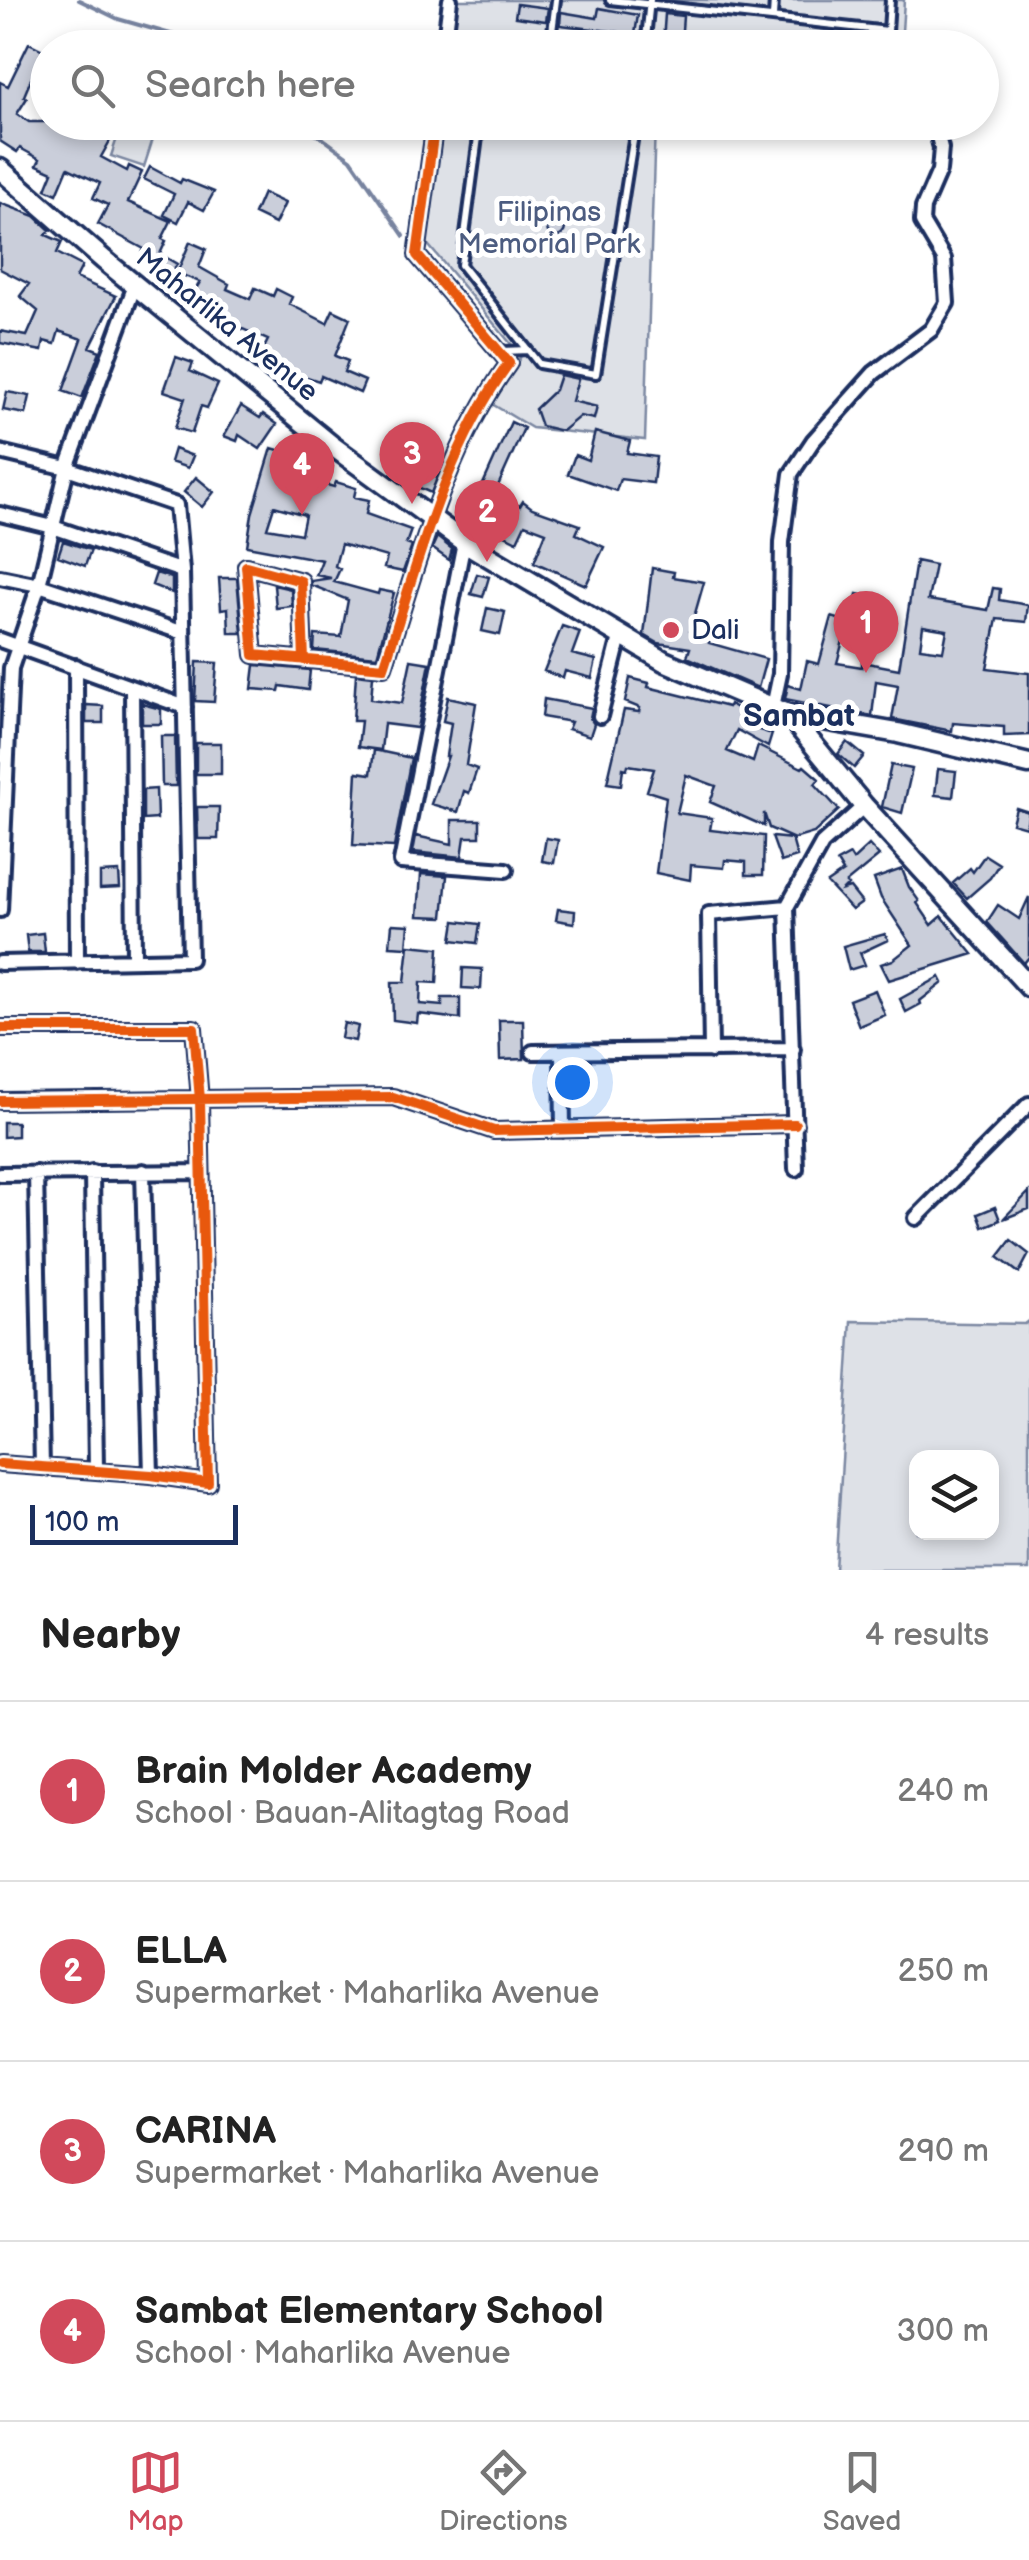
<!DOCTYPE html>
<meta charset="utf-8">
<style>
:root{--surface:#fff;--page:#f2f2f2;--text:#222;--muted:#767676;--line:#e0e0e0;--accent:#d1495b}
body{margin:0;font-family:"Balsamiq Sans",sans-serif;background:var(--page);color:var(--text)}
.controls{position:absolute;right:30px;bottom:30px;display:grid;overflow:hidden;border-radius:20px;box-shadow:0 5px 15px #0003}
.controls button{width:90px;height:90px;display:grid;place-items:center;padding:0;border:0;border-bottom:2px solid var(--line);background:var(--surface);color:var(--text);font:50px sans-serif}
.scale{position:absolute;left:30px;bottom:25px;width:208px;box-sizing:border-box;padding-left:10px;border:5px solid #1b2f5e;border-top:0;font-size:28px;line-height:35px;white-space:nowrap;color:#1b2f5e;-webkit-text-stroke:8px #fff;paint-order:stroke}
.you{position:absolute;left:572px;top:1082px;width:35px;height:35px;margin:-25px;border:8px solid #fff;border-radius:50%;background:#1a73e8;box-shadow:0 0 0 15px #1a73e833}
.badge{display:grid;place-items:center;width:65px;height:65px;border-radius:50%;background:var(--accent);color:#fff;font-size:32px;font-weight:700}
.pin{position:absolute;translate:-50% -82px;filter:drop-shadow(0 2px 5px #0008)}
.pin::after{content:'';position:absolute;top:52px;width:35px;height:30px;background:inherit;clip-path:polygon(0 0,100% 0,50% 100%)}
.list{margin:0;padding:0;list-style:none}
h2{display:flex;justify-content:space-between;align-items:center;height:130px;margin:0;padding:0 40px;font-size:42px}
h2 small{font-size:32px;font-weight:400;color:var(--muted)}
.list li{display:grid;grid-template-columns:65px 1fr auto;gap:30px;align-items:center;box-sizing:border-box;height:180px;padding:0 40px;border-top:2px solid var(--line)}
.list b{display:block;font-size:38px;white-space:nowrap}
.list p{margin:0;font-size:32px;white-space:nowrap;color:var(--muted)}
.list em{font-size:32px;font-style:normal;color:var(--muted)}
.icon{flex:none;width:55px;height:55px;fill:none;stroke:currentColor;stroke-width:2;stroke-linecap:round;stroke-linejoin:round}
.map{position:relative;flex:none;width:1029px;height:1570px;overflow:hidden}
.search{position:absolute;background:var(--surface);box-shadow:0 5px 15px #0003;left:30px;right:30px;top:30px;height:110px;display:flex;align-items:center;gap:25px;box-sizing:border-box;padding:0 35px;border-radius:55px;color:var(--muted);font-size:38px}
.sheet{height:850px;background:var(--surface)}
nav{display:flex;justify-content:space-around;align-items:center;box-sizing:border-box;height:140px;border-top:2px solid var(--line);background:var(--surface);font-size:28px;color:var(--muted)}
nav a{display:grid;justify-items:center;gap:5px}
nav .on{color:var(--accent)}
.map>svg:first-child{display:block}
.green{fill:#dee1e7;stroke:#7c88a2;stroke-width:2.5;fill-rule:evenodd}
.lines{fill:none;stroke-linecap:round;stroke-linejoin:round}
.stream{stroke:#77839f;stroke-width:4}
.building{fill:#caceda;stroke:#1b2f5e;stroke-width:2.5;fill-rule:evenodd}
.service-casing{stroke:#1b2f5e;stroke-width:14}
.minor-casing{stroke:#1b2f5e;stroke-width:20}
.secondary-casing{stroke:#1b2f5e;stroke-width:25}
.service{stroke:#fff;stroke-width:6}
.minor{stroke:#fff;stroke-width:12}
.secondary{stroke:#fff;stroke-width:18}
.cycleway-casing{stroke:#fff;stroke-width:16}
.cycleway{stroke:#e8590c;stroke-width:10}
.poi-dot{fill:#d1495b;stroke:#fff;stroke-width:4}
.labels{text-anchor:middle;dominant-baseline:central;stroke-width:10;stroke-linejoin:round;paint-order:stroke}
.park-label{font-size:28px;fill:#4c5c80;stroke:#fff}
.street-label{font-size:28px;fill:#1b2f5e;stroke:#fff}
.poi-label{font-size:28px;fill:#1b2f5e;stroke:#fff;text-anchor:start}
.quarter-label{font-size:32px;font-weight:bold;fill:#1b2f5e;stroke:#fff}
</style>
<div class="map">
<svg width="1029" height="1570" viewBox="0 0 1029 1570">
<rect width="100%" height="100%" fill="#fff"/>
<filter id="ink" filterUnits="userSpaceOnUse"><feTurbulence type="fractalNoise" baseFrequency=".01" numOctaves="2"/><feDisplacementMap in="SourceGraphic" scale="20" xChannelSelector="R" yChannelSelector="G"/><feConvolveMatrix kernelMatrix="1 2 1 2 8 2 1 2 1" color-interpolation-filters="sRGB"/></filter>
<g filter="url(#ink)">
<path class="green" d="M454 0H904L901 47 775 48 658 39 657 48H449Z
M122 123H158L144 167 111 156Z
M439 123H655L645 440 532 428 492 404 521 356 425 241Z
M851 1321 1025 1324 1029 1321V1570H835ZM916 1458H992V1532H916Z"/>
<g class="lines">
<path class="stream" d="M79 0 118 19 188 39 206 48
M288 122 321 137 351 159 404 236"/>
</g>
<path class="building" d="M517 4 548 8 546 21 515 17Z
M599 8 638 15 635 34 560 25 561 12 597 18Z
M665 14 683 16 681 44 663 42Z
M29 43 43 50 24 96 27 98 17 114 29 122H115L108 137 111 139 101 157 127 171 129 166 142 172 128 202 171 221 162 239 166 241 160 254 177 264 169 279 154 271 156 268 139 260 144 249 98 224 108 205 93 198 100 183 68 168 57 194 46 189 53 172 37 165 40 159 20 148 17 152 0 141V82L8 86Z
M368 122H404L401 135 368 127Z
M150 167 180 183 182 179 214 192 204 210 188 202 178 222 164 215 174 194 144 179Z
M263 193 285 203 275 224 254 214Z
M0 203 35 216 50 230 46 235 62 242 57 253 82 266 76 278 116 296 90 347 100 351 82 398 63 391 82 339 59 331 55 344 44 341 42 351 0 343V331L27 336 38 311 20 296 29 284 0 269Z
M547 228a9 9 0 1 1 18 0a9 9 0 1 1-18 0Z
M190 242 206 249 199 267 229 284 227 289 250 299 255 288 273 296 276 289 292 297 289 304 327 323 333 310 350 318 335 356 348 361 344 372 365 381 360 393 321 376 319 381 277 367 260 356 268 340 229 323 226 329 186 305 200 282 177 273Z
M176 357 193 363 190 371 218 384 207 408 201 406 192 433 175 428 185 398 164 391Z
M560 375 578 379 572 401 597 407 594 419 580 416 562 431 541 426 535 409 555 390Z
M7 392 30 396 26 414 3 410Z
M241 406 260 418 263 414 277 424 260 449 239 435 237 441 224 436Z
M511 422 524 428 493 497 520 506 523 501 532 508 580 525 576 534 604 547 586 585 534 562 546 532 525 524 517 541 501 533 508 519 487 511 479 528 466 522Z
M595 432 630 441 627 453 656 457 653 483 620 479 616 491 568 474 575 455 588 460Z
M406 434 415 440 403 459 394 453Z
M299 444 319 458 305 479 334 487 336 482 356 488 354 497 369 500 366 514 411 530 406 544 412 546 403 572 384 568 387 557 341 544 335 566 340 569 334 582 378 594 379 590 394 593 377 656 314 650 315 635 341 637 348 600 311 585V581L331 578 316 575 322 560 247 546 252 514 272 448 292 454ZM274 506 305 515 301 534 267 528Z
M174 449 193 456 188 468 170 462Z
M429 454 444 461 431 493 413 485Z
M196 477 214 492 202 507 184 492Z
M437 537 452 549 449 560 432 548Z
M63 541 91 550 85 566 58 556Z
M916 561 935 565 928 600 988 610 993 588 1000 589 999 600 1028 605 1026 622 997 619 987 668 1029 673V735L1004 736V727L953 723 952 731 892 719 898 685 876 681 872 716 785 699 788 685 801 689 807 661 819 664 832 617 848 622 837 663 862 667V662L899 669ZM923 626 947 630 943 651 920 648Z
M652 568 674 572 673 577 704 582 690 631 711 638 709 643 766 659 758 688 687 657 690 648 658 643 644 635Z
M156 573 172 578V593L152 585Z
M477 574 489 577 483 597 471 594Z
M219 578H237L242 633H229L228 608 221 609Z
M274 585 291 589 292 606 276 608Z
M857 594 879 599 873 623 852 618Z
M487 608 505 612 500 635 482 631Z
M562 626 580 632 572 654 596 660 592 678 565 671 563 678 544 671Z
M411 660 430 663 417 728 384 724 381 750 358 747 361 721H353L356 674 373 676 371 699 402 703Z
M197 662 217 663 214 702 195 701Z
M255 665 310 670 308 690 280 686 279 691 252 689Z
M630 678 649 683 648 687 728 707 729 704 746 713 762 723 759 730 772 734 768 747 737 730 727 751 753 762 758 746 802 768 804 766 819 779 815 784 839 810 814 833 794 839 769 828 764 813V826L710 802 716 786 686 775 677 813 712 818 710 830 764 836 763 875H746V862L725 860 724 868 691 865 690 880 656 873 666 797 647 791 654 769 628 765 627 769 623 768 621 785 607 783 624 710 639 712 640 708 625 702Z
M448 697 476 703 466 765 477 769 469 793 464 791 458 812 431 804 448 756H446L451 723 443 721Z
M544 699 592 708 590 718 594 724 590 736 568 729 571 722 542 717Z
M142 704 161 709V724H142Z
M86 705 103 706V723H86Z
M161 736H175L176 786H162Z
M847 742 864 756 854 768 838 754Z
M196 743H221V774H196Z
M374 750 411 758 394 847 353 845 357 772 371 774Z
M891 765 912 769 902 813 882 807Z
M938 769 956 771 953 797 935 795Z
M156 789 157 819 143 820V790Z
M197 807H219L218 839H198Z
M1016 808 1029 812 1026 827 1012 823Z
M452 820H480V837H465L462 857 413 852 416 836 452 844Z
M772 837 792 839 797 857 781 862Z
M546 838 558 840 554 863 542 861Z
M869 845 879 856 846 883 848 885 843 890 850 888 862 903 852 910 827 883 843 872 837 862 850 855 853 860Z
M985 855 999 864 990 878 967 898 953 883 970 868 973 872Z
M902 869 909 887 919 901 917 903 932 925 942 916 973 954 889 980 881 964 893 960 912 945 881 898 874 879Z
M119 872 120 888 100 889V873Z
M421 874 447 876 443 917 418 916Z
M1029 897V957L1024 963 987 922 998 905 1019 919Z
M558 909 575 911 574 923 556 920Z
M455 921 480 924 477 943 452 940Z
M392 924 409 925 407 947 390 946Z
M43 933 45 952H28L26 935Z
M885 934 888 940 860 953 865 965 849 970 843 946Z
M409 945 439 948 437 983 421 982 420 1004 442 1006V998H460V1019L418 1014 417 1023 393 1020 392 982H405Z
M463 968 482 969 481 989 462 988Z
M940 977 943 983 920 1001 921 1004 906 1012 900 999Z
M875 990 885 1015 859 1026 849 1000Z
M499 1020H523L524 1059 500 1060Z
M344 1023 358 1026 355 1041 341 1038Z
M3 1122H17V1136L3 1137Z
M1029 1192V1209L1003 1219Z
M995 1207 1000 1220 983 1227 978 1214Z
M1011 1240 1029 1254 1019 1273 998 1257Z"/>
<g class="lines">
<g class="service-casing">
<path id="service" d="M610 0 888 31 890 0
M773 17 774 0
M550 48 556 0
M645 48 650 0
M480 122 461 265 539 364 596 374 636 122
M503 351 528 350"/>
</g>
<g class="minor-casing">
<path id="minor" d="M444 48 450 0
M0 452 67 468 176 505 182 571 190 959 0 963
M0 514 53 527 182 571
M464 542 401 862 506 870
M0 577 39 585 181 632
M0 640 185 707
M304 660 301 581 246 566 254 655 384 667C417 565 445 451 509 363L417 255 435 122
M76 666 77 962
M132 689 134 960
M773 707 780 674 782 542 791 474 813 441 874 373 931 330 947 303 944 259 922 222 923 208 939 171 941 148 934 122
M600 716 620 637
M0 910 11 668 39 585 67 468 135 285
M0 1028H194L200 1100 208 1483 151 1475 0 1464
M711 1051 709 914 787 907
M533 1052 793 1049
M562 1052 563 1130
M0 1101 393 1097 494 1131 795 1124
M796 1169 787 907 822 844 864 806
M143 1171 151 1475
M92 1172 96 1470
M36 1173 42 1467
M0 1174 201 1172
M916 1218 1029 1104"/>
</g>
<g class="secondary-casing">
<path id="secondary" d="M0 169 104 260 331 445 464 542 664 661 788 714 864 806 1029 987
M788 714 898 733 1029 764"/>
</g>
<use href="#service" class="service"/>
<use href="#minor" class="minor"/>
<use href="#secondary" class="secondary"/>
<g class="cycleway-casing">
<path id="cycleway" d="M304 660 301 581 246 566 254 655 384 667C417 565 445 451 509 363L417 255 435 122
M0 1028H194L200 1100 208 1483 151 1475 0 1464
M0 1101 393 1097 494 1131 795 1124"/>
</g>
<use href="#cycleway" class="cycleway"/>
</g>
</g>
<circle class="poi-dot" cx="671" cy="630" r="10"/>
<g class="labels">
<g class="park-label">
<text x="549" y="212">Filipinas<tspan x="549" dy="32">Memorial Park</tspan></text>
</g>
<g class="street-label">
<text transform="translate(227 325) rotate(39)">Maharlika Avenue</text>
</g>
<g class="poi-label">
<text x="691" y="630">Dali</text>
</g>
<g class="quarter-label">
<text x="799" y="716">Sambat</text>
</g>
</g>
</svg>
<div class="controls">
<button><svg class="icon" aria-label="layers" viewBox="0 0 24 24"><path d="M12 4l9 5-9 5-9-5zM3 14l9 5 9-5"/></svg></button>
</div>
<div class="scale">100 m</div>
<div class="you"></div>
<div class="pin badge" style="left:866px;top:673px">1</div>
<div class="pin badge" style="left:487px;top:562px">2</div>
<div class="pin badge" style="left:412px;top:504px">3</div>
<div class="pin badge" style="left:302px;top:515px">4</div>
<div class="search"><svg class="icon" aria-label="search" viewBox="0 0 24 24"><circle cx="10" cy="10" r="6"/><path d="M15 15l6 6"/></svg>Search here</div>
</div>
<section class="sheet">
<h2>Nearby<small>4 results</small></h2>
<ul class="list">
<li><span class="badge">1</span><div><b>Brain Molder Academy</b><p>School · Bauan-Alitagtag Road</p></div><em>240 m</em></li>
<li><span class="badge">2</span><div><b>ELLA</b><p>Supermarket · Maharlika Avenue</p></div><em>250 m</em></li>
<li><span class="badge">3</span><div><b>CARINA</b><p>Supermarket · Maharlika Avenue</p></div><em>290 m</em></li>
<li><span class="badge">4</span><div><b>Sambat Elementary School</b><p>School · Maharlika Avenue</p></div><em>300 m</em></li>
</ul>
</section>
<nav>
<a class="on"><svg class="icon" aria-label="map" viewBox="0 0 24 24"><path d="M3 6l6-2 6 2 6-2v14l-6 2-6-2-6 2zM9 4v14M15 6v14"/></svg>Map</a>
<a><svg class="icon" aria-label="directions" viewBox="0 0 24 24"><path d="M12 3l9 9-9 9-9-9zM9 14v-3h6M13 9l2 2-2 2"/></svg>Directions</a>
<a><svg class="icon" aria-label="saved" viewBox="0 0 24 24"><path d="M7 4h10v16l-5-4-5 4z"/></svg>Saved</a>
</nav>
